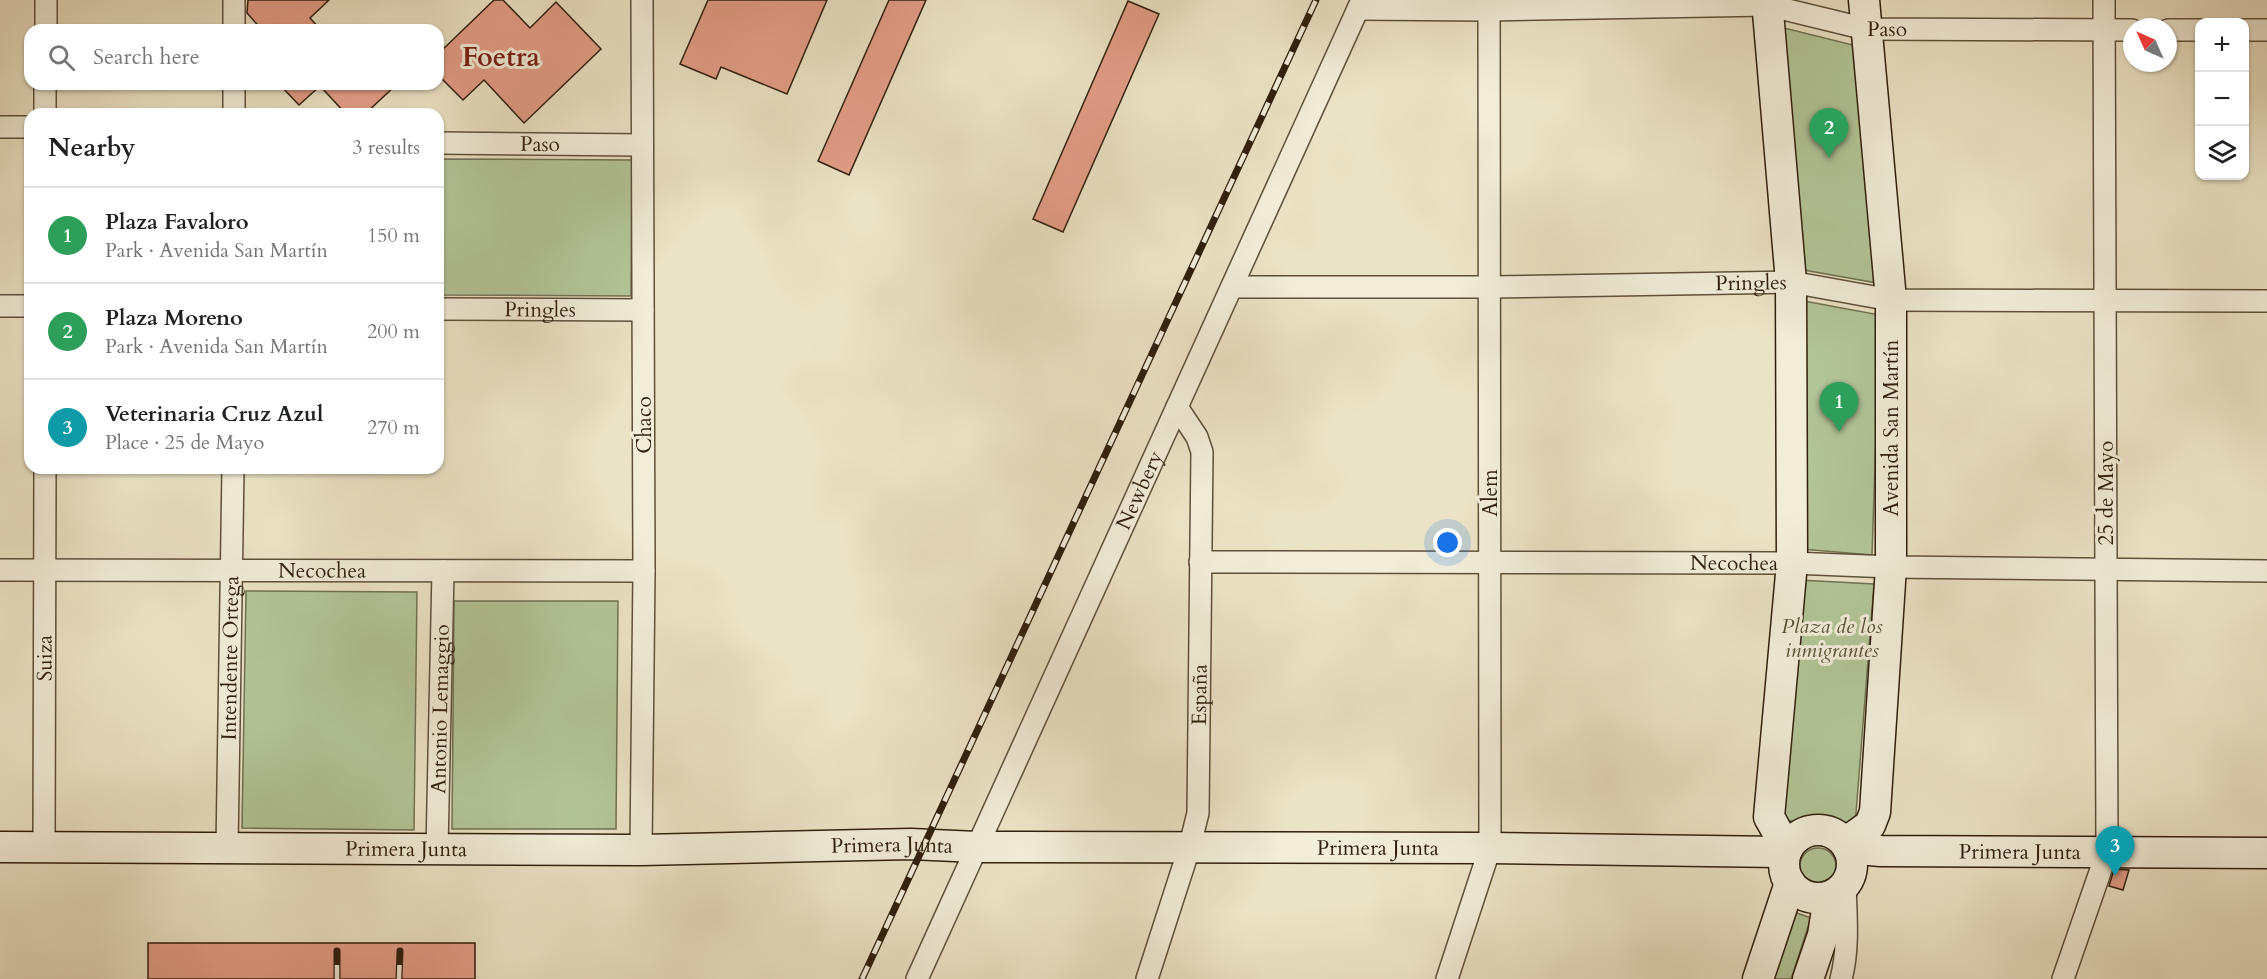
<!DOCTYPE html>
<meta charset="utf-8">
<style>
:root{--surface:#fff;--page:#f6f6f6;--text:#202124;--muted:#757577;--line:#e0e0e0;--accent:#8f2418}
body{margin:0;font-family:Cardo,serif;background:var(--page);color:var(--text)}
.controls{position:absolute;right:18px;top:18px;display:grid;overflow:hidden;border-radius:12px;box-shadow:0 2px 4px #0004}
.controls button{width:54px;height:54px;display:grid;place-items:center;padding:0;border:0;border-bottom:2px solid var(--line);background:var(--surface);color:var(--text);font:30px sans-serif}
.compass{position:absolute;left:2123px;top:18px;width:54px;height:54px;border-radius:50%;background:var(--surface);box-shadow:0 2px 4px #0004;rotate:315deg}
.you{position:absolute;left:1448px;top:543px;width:21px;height:21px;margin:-15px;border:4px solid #fff;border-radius:50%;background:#1a73e8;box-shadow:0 0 0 9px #1a73e833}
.badge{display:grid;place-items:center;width:39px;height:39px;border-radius:50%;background:var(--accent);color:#fff;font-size:20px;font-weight:700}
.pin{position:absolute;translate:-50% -50px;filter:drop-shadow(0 2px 3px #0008)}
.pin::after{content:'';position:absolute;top:32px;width:21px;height:18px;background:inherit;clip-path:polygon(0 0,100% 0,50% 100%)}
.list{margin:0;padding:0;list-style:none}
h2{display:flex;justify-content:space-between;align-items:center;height:78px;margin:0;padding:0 24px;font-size:26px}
h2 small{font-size:20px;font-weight:400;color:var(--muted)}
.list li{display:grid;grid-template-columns:39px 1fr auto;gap:18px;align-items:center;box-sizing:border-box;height:96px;padding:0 24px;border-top:2px solid var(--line)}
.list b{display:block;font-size:22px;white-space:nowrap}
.list p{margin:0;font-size:20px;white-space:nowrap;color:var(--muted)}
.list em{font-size:20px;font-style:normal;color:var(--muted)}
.icon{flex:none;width:33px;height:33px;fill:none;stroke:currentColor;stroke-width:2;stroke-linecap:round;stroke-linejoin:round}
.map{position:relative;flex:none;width:2267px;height:979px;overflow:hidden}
.search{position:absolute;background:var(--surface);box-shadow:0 2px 4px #0004;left:24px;top:24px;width:420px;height:66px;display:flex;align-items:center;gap:15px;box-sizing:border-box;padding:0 21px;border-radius:18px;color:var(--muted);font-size:22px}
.panel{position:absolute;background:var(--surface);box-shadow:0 2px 4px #0004;left:24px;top:108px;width:420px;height:366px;border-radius:18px}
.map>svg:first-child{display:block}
.park{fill:#b2c598;stroke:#707252;stroke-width:1.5}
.building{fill:#e39d88;stroke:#2f1f0c;stroke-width:1.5}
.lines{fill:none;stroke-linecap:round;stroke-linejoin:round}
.minor-casing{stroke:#5e503a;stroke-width:24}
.secondary-casing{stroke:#2f1f0c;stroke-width:33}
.minor{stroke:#f2edd9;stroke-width:21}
.secondary{stroke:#f2edd9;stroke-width:30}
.rail-casing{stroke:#2f1f0c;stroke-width:7}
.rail{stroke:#f2edd9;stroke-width:4.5;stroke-dasharray:14;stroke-linecap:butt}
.labels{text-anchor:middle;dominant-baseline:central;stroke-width:6;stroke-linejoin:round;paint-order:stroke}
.street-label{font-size:21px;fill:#2f1f0c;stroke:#f2edd9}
.park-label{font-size:21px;font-style:italic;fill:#565136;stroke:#f2edd9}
.district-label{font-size:27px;font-weight:bold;fill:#7a1f14;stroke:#f2edd9}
</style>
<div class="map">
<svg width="2267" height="979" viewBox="0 0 2267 979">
<rect width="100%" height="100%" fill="#ebe3c5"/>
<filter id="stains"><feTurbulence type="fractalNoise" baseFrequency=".00333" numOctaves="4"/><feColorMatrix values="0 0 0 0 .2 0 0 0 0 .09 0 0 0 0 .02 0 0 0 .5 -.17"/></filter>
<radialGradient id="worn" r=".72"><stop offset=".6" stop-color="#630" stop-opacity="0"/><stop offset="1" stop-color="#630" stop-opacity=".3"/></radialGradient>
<path class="park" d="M1780 27 1857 46 1877 283 1804 270Z
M438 159 632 160 631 296 438 295Z
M1804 301 1880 315 1872 555 1801 549Z
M1799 580 1874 584 1855 826 1780 820Z
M246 591 417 592 414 830 242 828Z
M454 601H618L616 829H452Z
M1800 866a18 18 0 1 1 36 0a18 18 0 1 1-36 0Z
M1791 911 1811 918 1791 979H1768Z"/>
<path class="building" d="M248 0H329L310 18 321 30H262L247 13Z
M494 0H503L530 28 556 2 601 49 524 123 484 80 463 100 438 75V54Z
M708 0H827L787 94 721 67 716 79 680 64Z
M889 0H926L849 175 818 161Z
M1128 1 1159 14 1063 232 1033 219Z
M279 84H397L365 114H346L320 86 299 105Z
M2114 869 2129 870 2123 890 2109 886Z
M148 943H475V979H148Z"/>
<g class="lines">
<g class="minor-casing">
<g id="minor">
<path id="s1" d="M1358 9 1489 10 1767 5 1866 29 2132 30"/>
<path d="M46 30V0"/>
<path d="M234 30V0"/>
<path d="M2168 30H2200"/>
<path d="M2244 30H2267"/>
<path d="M45 114V84"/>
<path d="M234 114V84"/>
<path d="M0 127H30"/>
<path id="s2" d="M438 143 642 145"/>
<path id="s3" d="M1233 287H1490L1791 282 1891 300 2267 301"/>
<path d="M0 306H30"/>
<path id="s4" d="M438 309 643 310"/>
<path id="s5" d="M1200 562 1792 563 1891 567 2267 571"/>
<path id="s6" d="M0 570 644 571"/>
<path id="s7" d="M44 847 45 468"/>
<path id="s8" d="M227 848 233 468"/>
<path id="s9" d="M437 849 443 571"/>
<path d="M641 850 644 571 642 0"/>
<path id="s10" d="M917 979 1362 0"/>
<path id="s11" d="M1147 979 1189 849 1198 813 1202 452 1197 437 1177 407"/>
<path d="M1447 979 1490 848 1489 0"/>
<path d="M1841 979C1849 949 1846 916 1845 885"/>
<path d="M2063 979 2107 852 2104 0"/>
</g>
</g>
<g class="secondary-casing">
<g id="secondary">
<path d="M1767 0 1791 282 1792 563 1769 817 1787 849"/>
<circle cx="1818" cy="864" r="34"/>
<path d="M1845 843 1870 825 1875 812 1891 567V300L1864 0"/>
<path id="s12" d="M0 847 641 850 911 844 977 847 1490 848 1786 852"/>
<path id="s13" d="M1848 848 1881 851 2267 853"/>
<path d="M1758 979 1790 883"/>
<path d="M1808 979 1823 935 1829 897"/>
</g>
</g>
<use href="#minor" class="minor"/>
<use href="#secondary" class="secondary"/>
<g class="rail-casing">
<path id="rail" d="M337 979V951
M399 979 400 951
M862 979 1316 0"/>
</g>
<use href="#rail" class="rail"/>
</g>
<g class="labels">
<g class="street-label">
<text stroke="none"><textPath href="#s1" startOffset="532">Paso</textPath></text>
<text stroke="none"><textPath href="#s2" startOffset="102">Paso</textPath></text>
<text stroke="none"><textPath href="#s3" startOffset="518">Pringles</textPath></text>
<text stroke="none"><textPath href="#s4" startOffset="102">Pringles</textPath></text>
<text transform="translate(644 425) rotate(-90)">Chaco</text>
<text transform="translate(1891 428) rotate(-90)">Avenida San Martín</text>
<text stroke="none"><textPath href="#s10" startOffset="537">Newbery</textPath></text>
<text transform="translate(1490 493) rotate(-90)">Alem</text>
<text transform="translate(2106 493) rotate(-90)">25 de Mayo</text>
<text stroke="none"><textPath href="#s5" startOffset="534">Necochea</textPath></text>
<text stroke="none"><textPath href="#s6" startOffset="322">Necochea</textPath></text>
<text stroke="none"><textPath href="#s7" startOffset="189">Suiza</textPath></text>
<text stroke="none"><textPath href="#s8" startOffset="190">Intendente Ortega</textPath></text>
<text stroke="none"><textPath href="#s11" startOffset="292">España</textPath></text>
<text stroke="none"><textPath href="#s9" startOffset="140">Antonio Lemaggio</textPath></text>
<text stroke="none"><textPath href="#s12" startOffset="892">Primera Junta</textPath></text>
<text stroke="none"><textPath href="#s12" startOffset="406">Primera Junta</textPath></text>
<text stroke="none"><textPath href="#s12" startOffset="1378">Primera Junta</textPath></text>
<text stroke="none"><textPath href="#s13" startOffset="172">Primera Junta</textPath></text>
</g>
<g class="park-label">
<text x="1832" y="626">Plaza de los<tspan x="1832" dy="24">inmigrantes</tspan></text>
</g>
<g class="district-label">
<text x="501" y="57">Foetra</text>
</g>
</g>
<rect width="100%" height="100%" filter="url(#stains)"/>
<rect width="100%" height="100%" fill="url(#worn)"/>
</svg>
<div class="controls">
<button>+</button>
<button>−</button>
<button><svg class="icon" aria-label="layers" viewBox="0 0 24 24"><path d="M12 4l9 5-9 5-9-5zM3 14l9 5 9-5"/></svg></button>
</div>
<svg class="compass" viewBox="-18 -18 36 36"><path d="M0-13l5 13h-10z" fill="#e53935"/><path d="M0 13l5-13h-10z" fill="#757577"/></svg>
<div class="you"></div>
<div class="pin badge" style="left:1839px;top:432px;background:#2e9e5b">1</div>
<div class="pin badge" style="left:1829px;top:158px;background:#2e9e5b">2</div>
<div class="pin badge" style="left:2115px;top:876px;background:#0f9aa8">3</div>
<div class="search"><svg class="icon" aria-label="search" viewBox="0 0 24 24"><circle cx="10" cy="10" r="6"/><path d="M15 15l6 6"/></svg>Search here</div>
<section class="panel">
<h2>Nearby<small>3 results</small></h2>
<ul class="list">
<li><span class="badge" style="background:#2e9e5b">1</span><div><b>Plaza Favaloro</b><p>Park · Avenida San Martín</p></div><em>150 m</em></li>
<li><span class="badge" style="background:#2e9e5b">2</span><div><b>Plaza Moreno</b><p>Park · Avenida San Martín</p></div><em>200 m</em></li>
<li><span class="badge" style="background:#0f9aa8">3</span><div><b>Veterinaria Cruz Azul</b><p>Place · 25 de Mayo</p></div><em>270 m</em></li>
</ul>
</section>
</div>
